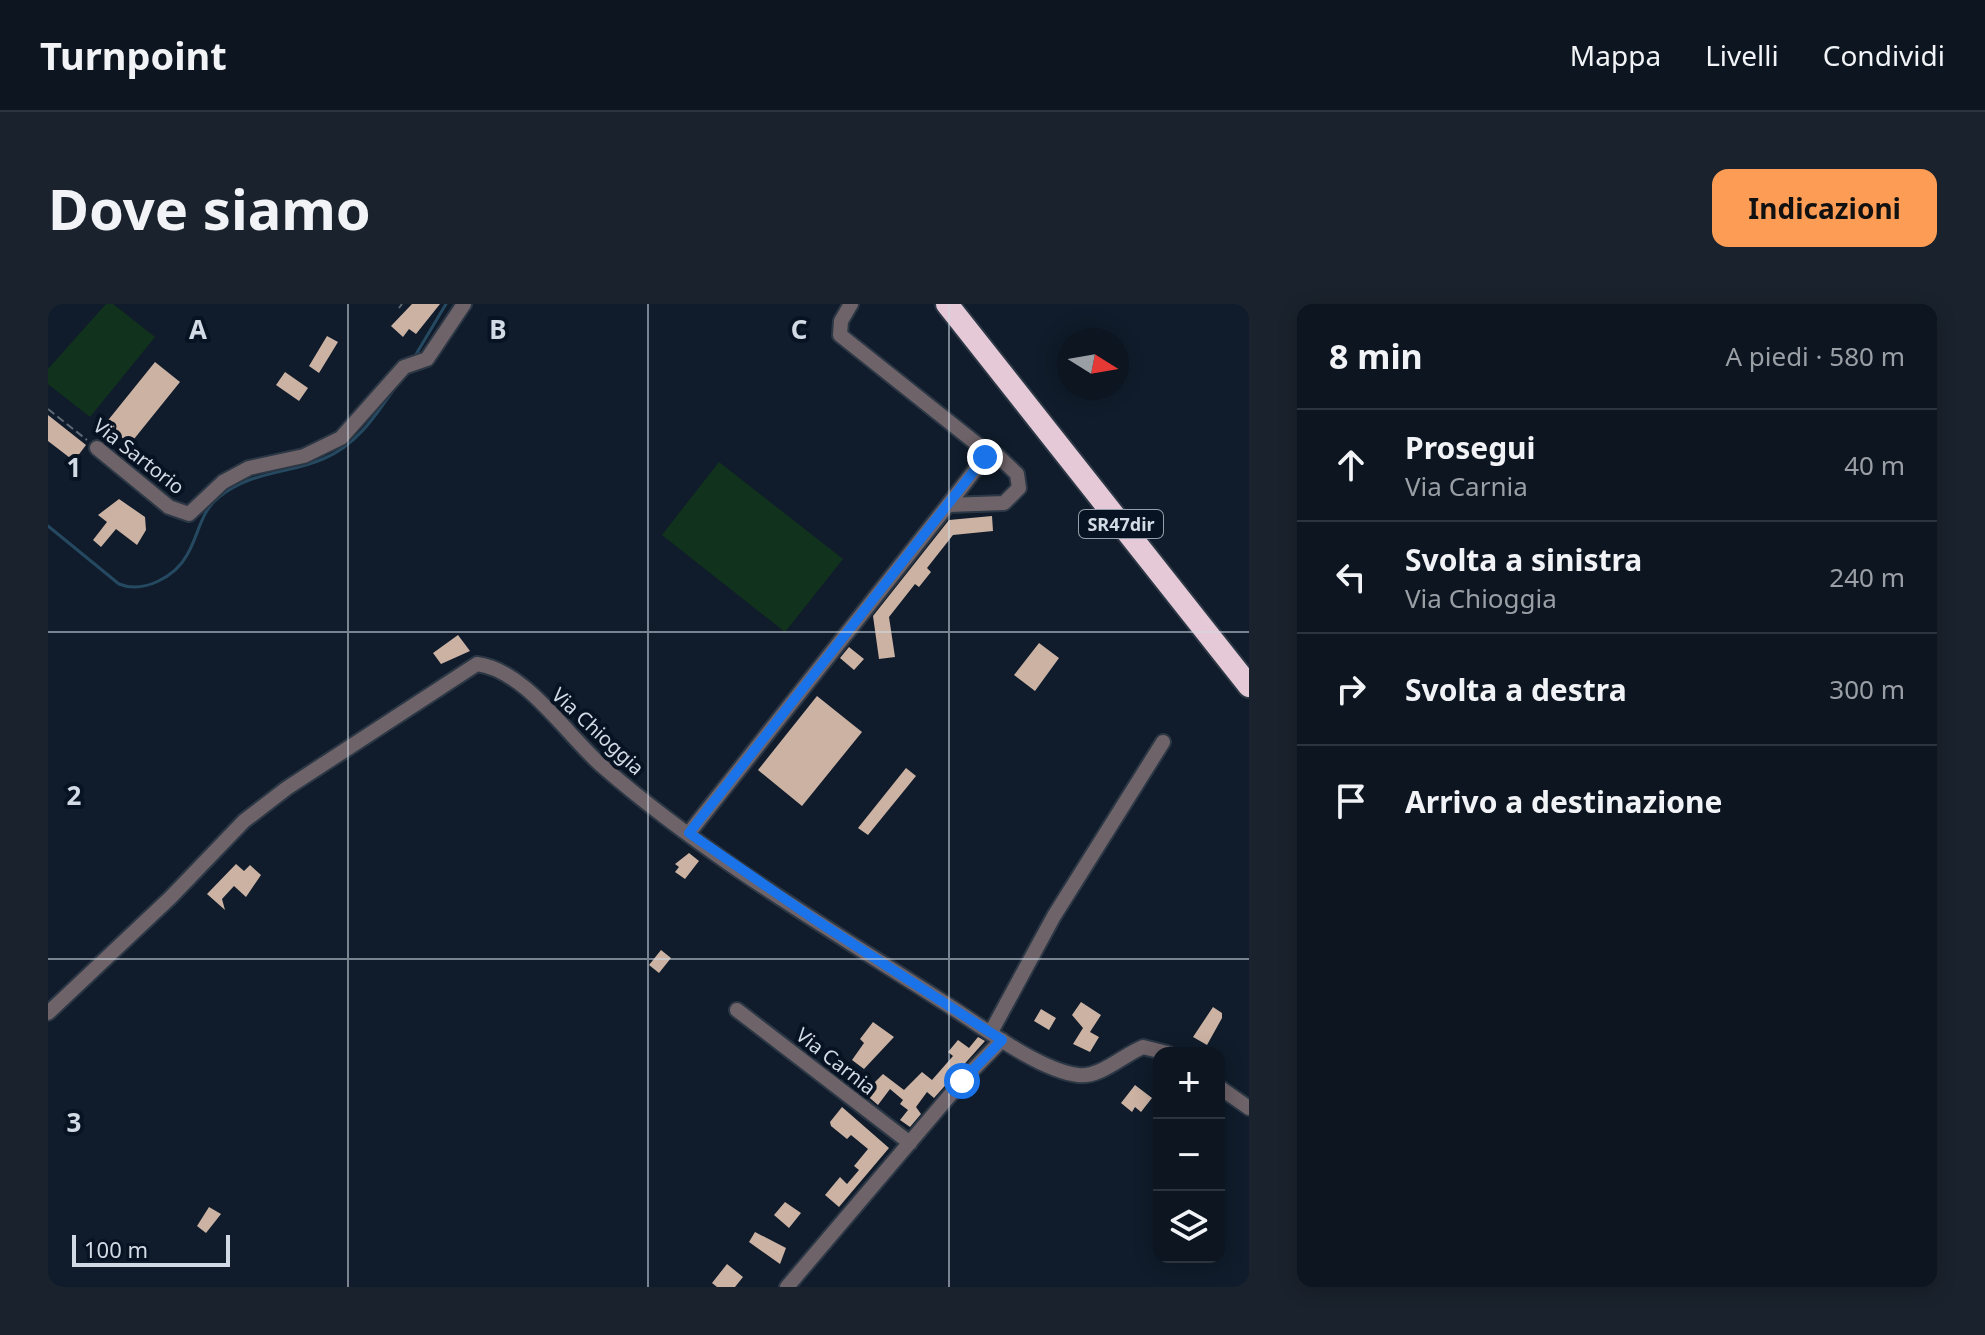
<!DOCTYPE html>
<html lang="it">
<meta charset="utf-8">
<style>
:root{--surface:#0c1520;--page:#1a222d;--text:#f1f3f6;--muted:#9a9fa5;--line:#2c343e;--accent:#fd9d55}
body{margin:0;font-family:"Noto Sans",sans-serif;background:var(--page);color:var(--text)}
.controls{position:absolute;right:24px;bottom:24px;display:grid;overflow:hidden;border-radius:16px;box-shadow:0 4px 20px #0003}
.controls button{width:72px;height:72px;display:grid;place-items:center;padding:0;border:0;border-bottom:2px solid var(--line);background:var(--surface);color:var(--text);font:40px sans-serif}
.compass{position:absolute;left:1009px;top:24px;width:72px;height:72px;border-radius:50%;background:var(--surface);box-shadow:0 4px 20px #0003;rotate:101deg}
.scale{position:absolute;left:24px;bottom:20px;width:158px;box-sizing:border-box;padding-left:8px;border:4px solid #d2dae5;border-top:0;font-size:22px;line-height:28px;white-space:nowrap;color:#d2dae5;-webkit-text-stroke:6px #071322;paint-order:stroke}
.stop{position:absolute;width:24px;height:24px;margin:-18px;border:6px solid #1a73e8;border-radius:50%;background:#fff}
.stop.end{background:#1a73e8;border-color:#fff;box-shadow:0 2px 8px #0008}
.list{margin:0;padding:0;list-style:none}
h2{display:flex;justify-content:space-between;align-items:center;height:104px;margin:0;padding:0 32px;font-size:34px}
h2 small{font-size:26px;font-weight:400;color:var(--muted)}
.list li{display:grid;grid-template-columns:52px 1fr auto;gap:24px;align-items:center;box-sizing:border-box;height:112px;padding:0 32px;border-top:2px solid var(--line)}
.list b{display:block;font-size:30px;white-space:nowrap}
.list p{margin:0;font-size:26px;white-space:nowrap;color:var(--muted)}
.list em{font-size:26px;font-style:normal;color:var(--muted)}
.icon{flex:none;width:44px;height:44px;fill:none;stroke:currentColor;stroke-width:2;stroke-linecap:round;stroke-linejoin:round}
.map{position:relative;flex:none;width:1201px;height:983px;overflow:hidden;border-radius:16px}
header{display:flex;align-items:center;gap:48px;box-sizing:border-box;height:112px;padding:0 40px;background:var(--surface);border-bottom:2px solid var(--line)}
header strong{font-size:38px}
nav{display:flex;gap:44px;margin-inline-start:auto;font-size:28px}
.intro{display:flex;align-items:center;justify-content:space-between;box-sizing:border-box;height:192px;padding:0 48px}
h1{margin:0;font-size:56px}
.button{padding:20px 36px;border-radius:16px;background:var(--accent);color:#111;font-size:28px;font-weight:700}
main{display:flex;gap:48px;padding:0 48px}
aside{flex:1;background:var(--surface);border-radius:16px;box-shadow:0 4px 20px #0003}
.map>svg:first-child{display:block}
.green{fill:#11321c}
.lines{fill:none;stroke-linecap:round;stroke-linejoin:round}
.stream{stroke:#254960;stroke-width:3}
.building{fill:#cbb2a3}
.minor-casing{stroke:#2b3745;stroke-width:18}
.highway-casing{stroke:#2b3745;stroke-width:26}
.path{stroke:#5e6976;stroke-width:2;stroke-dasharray:8 4;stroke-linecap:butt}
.minor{stroke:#6e6368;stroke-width:14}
.highway{stroke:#e5c9d6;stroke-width:22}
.route{stroke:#1a73e8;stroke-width:10}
.grid{fill:none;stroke:#d2dae5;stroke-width:2;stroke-opacity:0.55}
.labels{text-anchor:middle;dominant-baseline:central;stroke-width:8;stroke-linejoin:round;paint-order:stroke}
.shield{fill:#071322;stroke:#959eaa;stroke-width:2}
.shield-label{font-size:18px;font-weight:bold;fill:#d2dae5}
.street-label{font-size:20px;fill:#d2dae5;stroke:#071322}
.grid-label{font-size:26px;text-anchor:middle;font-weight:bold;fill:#d2dae5;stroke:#071322;stroke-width:8;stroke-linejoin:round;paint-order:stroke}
</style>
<header>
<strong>Turnpoint</strong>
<nav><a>Mappa</a><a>Livelli</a><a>Condividi</a></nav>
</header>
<div class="intro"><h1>Dove siamo</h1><a class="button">Indicazioni</a></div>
<main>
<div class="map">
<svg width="1201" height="983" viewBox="0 0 1201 983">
<rect width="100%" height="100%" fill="#101c2b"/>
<path class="green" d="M58 0H65L107 33 42 113 0 80V65Z
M671 158 795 255 737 328 614 231Z"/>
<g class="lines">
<path class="stream" d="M367 52 398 0
M0 222 71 280C95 290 127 273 139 251 151 231 152 208 171 193 203 167 240 170 275 155 309 141 328 111 348 82"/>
</g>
<path class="building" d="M364 0H392L368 30 361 25 355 33 343 22Z
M279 32 290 38 271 69 261 62Z
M107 58 132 78 82 140 57 120Z
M237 68 260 84 251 97 228 81Z
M0 111 38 141 26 157 0 137Z
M71 195 97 213 98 226 89 241 68 225 53 243 45 236 59 218 50 211Z
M944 212 945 227 905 231 879 264 883 268 871 283 867 280 841 313 847 353 831 355 825 312 901 216Z
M410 331 422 347 393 360 385 349Z
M991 339 1011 354 987 387 966 371Z
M801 343 816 355 806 366 792 354Z
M769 392 814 428 754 502 710 466Z
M858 464 868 472 820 531 810 524Z
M641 549 651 557 637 575 627 568 631 563 627 560Z
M188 560 196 567 202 561 213 571 198 593 186 582 174 595 177 606 159 590Z
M613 646 623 654 611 669 601 661Z
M1033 698 1053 711 1042 728 1051 733 1042 748 1025 740 1035 724 1024 711Z
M1165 703 1174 709V714L1159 741 1145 733Z
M993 705 1008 714 1001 726 986 717Z
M825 718 846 733 816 765 804 756 816 739 812 735Z
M930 733 937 737 886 794 879 788 868 803 873 810 862 823 852 816 860 806 852 800 855 796 842 785 830 801 816 789 835 770 856 786 874 768 884 776 905 752 900 748 910 736 921 744Z
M1087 781 1104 794 1093 808 1087 803 1084 808 1073 799Z
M794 803 841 844 791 903 777 891 792 873 799 880 811 866 806 862 820 845 803 831 799 835 783 822 782 818Z
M737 898 753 909 741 924 726 911Z
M161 903 173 910 158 929 149 922Z
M707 928 738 944 732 960 701 938Z
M679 960 695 973 687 983H669L664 979Z"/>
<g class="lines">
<g class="minor-casing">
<path id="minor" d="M803 0 793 17 792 31 944 152
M49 144 121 203 141 210 175 178 201 164 256 152 293 134 356 63 379 55 416 0
M641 529 900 201 956 199 971 184 969 170 950 152 937 153 900 201
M689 706 862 839
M0 709 122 594 196 517 239 484 429 360C477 366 518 430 553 461 656 551 778 623 892 696 928 718 989 766 1030 771 1052 774 1075 751 1095 743L1119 749
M943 728 1006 612 1115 438
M1171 783 1201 804
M739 983 914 777 954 736"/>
</g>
<g class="highway-casing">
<path id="highway" d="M899 0 1201 382"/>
</g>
<path class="path" d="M351 4 354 0
M0 105 39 136"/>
<use href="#minor" class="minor"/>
<use href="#highway" class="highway"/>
</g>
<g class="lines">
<path class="route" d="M914 777 954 736 766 615 641 529 937 153"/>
</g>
<path class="grid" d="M300 0V983M600 0V983M901 0V983M0 328H1201M0 655H1201"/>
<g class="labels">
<rect class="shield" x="1031" y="206" width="84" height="28" rx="6"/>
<g class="shield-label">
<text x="1073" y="220">SR47dir</text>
</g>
<g class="street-label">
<text transform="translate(91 152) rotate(38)">Via Sartorio</text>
<text transform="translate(550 427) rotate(43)">Via Chioggia</text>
<text transform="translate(788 757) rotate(38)">Via Carnia</text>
</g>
</g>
<g class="grid-label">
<text x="150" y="35">A</text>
<text x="450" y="35">B</text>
<text x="751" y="35">C</text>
<text x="26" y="173">1</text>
<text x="26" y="501">2</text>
<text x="26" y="828">3</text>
</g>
</svg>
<div class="controls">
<button>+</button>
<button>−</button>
<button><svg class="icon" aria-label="layers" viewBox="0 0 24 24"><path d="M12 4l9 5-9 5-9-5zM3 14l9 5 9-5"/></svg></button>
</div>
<svg class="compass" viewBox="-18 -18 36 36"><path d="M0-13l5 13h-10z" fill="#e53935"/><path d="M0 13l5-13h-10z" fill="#9a9fa5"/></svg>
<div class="scale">100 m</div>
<div class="stop" style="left:914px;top:777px"></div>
<div class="stop end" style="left:937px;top:153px"></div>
</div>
<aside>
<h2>8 min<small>A piedi · 580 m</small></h2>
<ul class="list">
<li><svg class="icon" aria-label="ahead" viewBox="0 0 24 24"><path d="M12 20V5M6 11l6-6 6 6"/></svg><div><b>Prosegui</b><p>Via Carnia</p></div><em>40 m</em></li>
<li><svg class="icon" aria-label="left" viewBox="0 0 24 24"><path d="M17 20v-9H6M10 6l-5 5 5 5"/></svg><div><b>Svolta a sinistra</b><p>Via Chioggia</p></div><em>240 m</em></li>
<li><svg class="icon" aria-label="right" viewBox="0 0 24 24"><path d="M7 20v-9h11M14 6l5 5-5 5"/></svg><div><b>Svolta a destra</b></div><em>300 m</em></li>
<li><svg class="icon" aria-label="arrive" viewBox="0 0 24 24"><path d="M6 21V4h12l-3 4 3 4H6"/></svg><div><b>Arrivo a destinazione</b></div></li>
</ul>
</aside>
</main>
